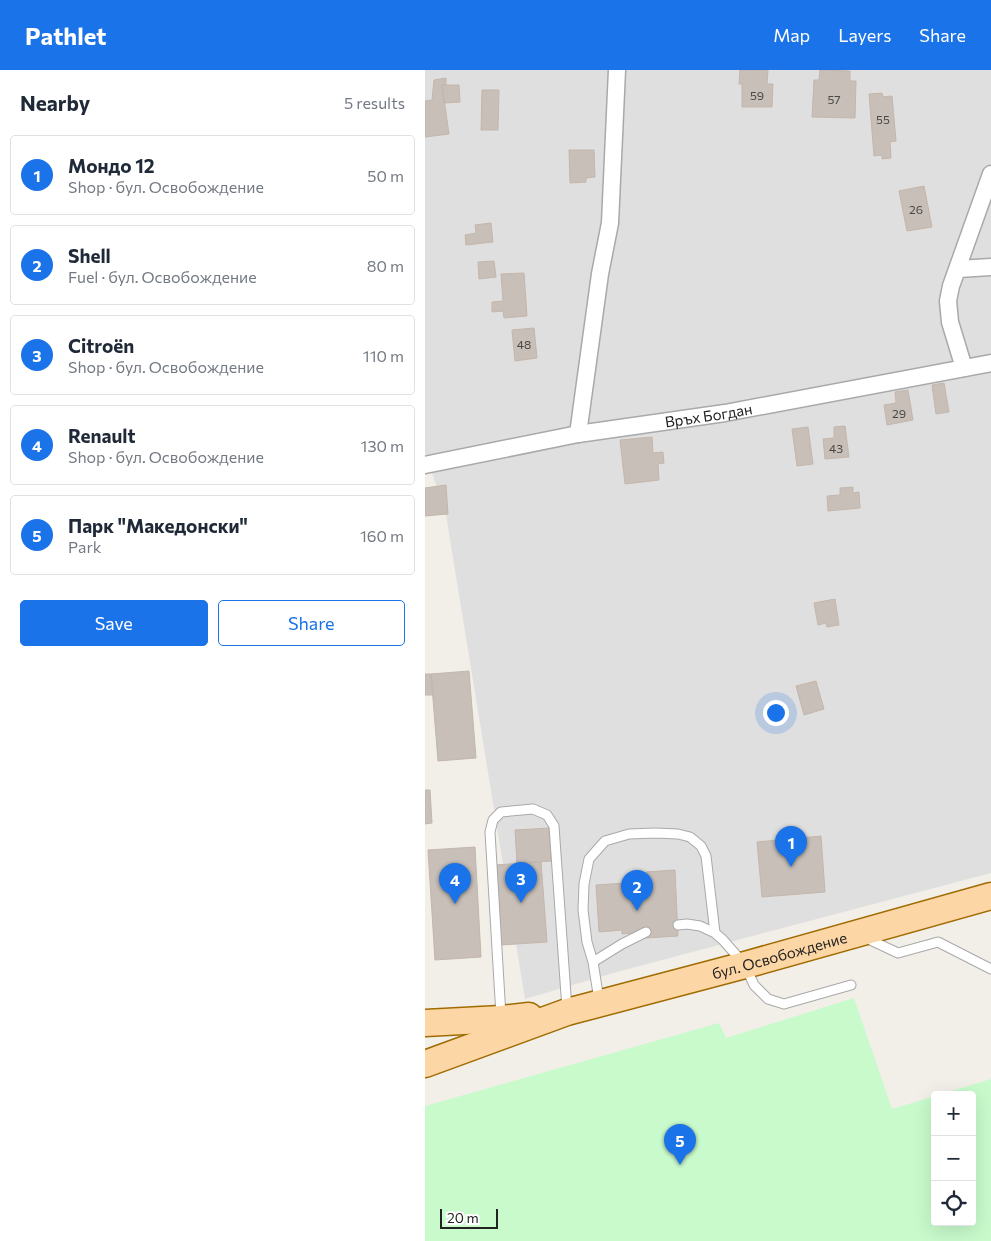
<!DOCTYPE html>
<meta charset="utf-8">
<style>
:root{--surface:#fff;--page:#f2f2f3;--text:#1f2937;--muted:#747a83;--line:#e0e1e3;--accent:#1a73e8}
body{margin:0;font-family:Commissioner,sans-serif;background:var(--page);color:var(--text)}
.controls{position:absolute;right:15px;bottom:15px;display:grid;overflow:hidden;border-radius:5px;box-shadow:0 5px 20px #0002}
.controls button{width:45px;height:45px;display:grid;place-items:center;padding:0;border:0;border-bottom:1px solid var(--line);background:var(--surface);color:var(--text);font:25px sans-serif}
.scale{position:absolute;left:15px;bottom:12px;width:58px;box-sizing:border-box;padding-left:5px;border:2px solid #222;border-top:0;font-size:14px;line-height:18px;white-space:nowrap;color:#222;-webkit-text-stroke:4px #fff;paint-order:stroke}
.you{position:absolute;left:350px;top:642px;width:18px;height:18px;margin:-12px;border:4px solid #fff;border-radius:50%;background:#1a73e8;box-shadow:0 0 0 8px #1a73e833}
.badge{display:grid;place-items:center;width:32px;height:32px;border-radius:50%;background:var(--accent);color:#fff;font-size:16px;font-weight:700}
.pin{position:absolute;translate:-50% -41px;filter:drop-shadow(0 1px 2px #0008)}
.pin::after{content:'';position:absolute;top:26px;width:18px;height:15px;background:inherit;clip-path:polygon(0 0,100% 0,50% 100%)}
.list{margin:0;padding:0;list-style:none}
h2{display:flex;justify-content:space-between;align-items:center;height:65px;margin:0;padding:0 20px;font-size:21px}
h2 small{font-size:16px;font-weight:400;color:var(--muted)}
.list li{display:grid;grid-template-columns:32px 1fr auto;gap:15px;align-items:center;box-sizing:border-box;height:80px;margin:0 10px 10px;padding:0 10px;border:1px solid var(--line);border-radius:5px}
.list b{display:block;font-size:19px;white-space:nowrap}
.list p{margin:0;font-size:16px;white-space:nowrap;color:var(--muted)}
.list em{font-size:16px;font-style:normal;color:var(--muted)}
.actions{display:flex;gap:10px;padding:15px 20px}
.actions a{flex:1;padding:11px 0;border:1px solid var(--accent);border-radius:5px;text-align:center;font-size:18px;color:var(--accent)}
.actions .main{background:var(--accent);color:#fff}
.icon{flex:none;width:28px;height:28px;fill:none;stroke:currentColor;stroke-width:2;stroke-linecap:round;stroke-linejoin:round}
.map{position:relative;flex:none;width:566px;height:1171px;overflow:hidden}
header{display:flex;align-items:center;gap:30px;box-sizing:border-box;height:70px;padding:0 25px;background:var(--accent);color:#fff}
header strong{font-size:24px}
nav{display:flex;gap:28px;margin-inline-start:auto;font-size:18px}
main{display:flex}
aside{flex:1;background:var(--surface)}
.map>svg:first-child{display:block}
.residential{fill:#e0dfdf}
.park{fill:#c8facc}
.building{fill:#c7bfb8;stroke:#c4b6ab}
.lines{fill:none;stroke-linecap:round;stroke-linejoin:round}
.lane-casing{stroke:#a9a9a9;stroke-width:11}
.street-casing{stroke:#a9a9a9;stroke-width:19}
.primary-casing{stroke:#a06b00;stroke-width:29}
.lane{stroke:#fff;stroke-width:9}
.street{stroke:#fff;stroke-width:16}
.primary{stroke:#fcd6a4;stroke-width:26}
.labels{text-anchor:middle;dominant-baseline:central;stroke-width:4;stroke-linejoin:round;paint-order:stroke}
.number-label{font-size:12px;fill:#4b4948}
.street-label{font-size:15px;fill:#222;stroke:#fff}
</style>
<header>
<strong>Pathlet</strong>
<nav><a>Map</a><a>Layers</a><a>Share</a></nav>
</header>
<main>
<aside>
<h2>Nearby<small>5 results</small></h2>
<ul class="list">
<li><span class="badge">1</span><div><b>Мондо 12</b><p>Shop · бул. Освобождение</p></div><em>50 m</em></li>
<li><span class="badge">2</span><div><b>Shell</b><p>Fuel · бул. Освобождение</p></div><em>80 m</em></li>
<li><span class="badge">3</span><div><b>Citroën</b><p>Shop · бул. Освобождение</p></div><em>110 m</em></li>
<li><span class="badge">4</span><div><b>Renault</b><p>Shop · бул. Освобождение</p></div><em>130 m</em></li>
<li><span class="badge">5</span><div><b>Парк &quot;Македонски&quot;</b><p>Park</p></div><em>160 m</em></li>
</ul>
<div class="actions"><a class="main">Save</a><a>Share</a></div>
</aside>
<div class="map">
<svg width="566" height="1171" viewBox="0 0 566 1171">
<rect width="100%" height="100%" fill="#f2efe9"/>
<path class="residential" d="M0 0H566V803L192 902 100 929 21 445 0 382Z"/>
<path class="park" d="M429 928 467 1039 510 1026V1152H547V1025H514L566 1009V1171H0V1036L294 953 301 968Z"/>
<path class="building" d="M315 0H343L342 14H348L347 37H317V14H314Z
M395 0 425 1V11H431L430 48 387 47 389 10H394Z
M21 8V15H17L24 64 0 67V31L7 30 9 10Z
M17 15H34L35 32 19 33Z
M57 20H74L73 60H56Z
M457 23 458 27 467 26 471 71 465 72 466 88 457 89V85L449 86 444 24Z
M144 80H169L170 107 161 108V112L145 113Z
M499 116 507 157 482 161 474 121Z
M66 153 68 172 41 175 40 165 51 163 50 155Z
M69 191 71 207 54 209 53 192Z
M99 203 102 246 79 248 78 241 67 242V232L78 231 76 204Z
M109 258 112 288 90 291 87 260Z
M519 313 524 342 511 344 507 315Z
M483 320 488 350 462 355 459 335 471 333 470 322Z
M420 356 424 387 400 389 398 369 409 368V357Z
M383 357 388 394 372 396 367 359Z
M227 367 228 383 238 382 239 393 233 394 234 410 200 414 195 370Z
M21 415 23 444 0 446V418Z
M428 417V423L434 422 435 438 403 441 402 426 415 425V418Z
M410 529 414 555 402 557 401 553 393 555 389 533Z
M44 601 51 688 13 691 6 604Z
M0 604H6L8 625H0Z
M391 611 399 639 379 645 371 616Z
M0 720H5L7 753 0 754Z
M124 758 126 791 92 793 90 760Z
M396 766 400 822 337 827 332 772Z
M50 777 56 887 10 890 3 780Z
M116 792 122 872 76 875 70 795Z
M250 800 253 866 221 868V862L197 864V860L174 862 171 815 202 813 203 827 222 826 221 802Z"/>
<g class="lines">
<g class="lane-casing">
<path id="lane" d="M253 855 262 854 275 856 290 863 298 870 320 895 329 915 343 929 359 934 426 915
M441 868 473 883 513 872 566 899
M168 892 197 874 221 862
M174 930 168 892 162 872 158 840 159 814 164 789 180 771 204 764 230 763 253 764 265 767 276 776 281 786 290 863
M76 946 65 762 68 750 76 742 108 739 122 745 129 756 142 939"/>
</g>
<g class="street-casing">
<g id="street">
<path d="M533 199 566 197"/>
<path d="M539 298 525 252 523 231 526 216 566 104"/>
<path d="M153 364 175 204 185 153 192 0"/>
<path id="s1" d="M0 395 153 364 300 343 566 293"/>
</g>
</g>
<g class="primary-casing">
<g id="primary">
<path d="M0 953 76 949 104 946"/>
<path id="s2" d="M0 994 142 942 320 895 566 826"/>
</g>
</g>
<use href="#lane" class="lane"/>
<use href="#street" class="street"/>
<use href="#primary" class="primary"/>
</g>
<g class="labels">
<g class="number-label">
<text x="332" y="25">59</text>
<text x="409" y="29">57</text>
<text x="458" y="49">55</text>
<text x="491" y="139">26</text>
<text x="99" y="274">48</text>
<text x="474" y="343">29</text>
<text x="411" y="378">43</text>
</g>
<g class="street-label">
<text stroke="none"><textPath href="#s1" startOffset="288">Връх Богдан</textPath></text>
<text stroke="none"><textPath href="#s2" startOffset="371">бул. Освобождение</textPath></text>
</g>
</g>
</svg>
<div class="controls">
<button>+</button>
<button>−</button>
<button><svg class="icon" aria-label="locate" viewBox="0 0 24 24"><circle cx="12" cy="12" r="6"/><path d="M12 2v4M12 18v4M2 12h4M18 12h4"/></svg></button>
</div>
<div class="scale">20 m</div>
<div class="you"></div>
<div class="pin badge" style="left:366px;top:797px">1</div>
<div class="pin badge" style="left:212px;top:841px">2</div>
<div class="pin badge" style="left:96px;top:833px">3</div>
<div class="pin badge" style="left:30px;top:834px">4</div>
<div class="pin badge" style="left:255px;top:1095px">5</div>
</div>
</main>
